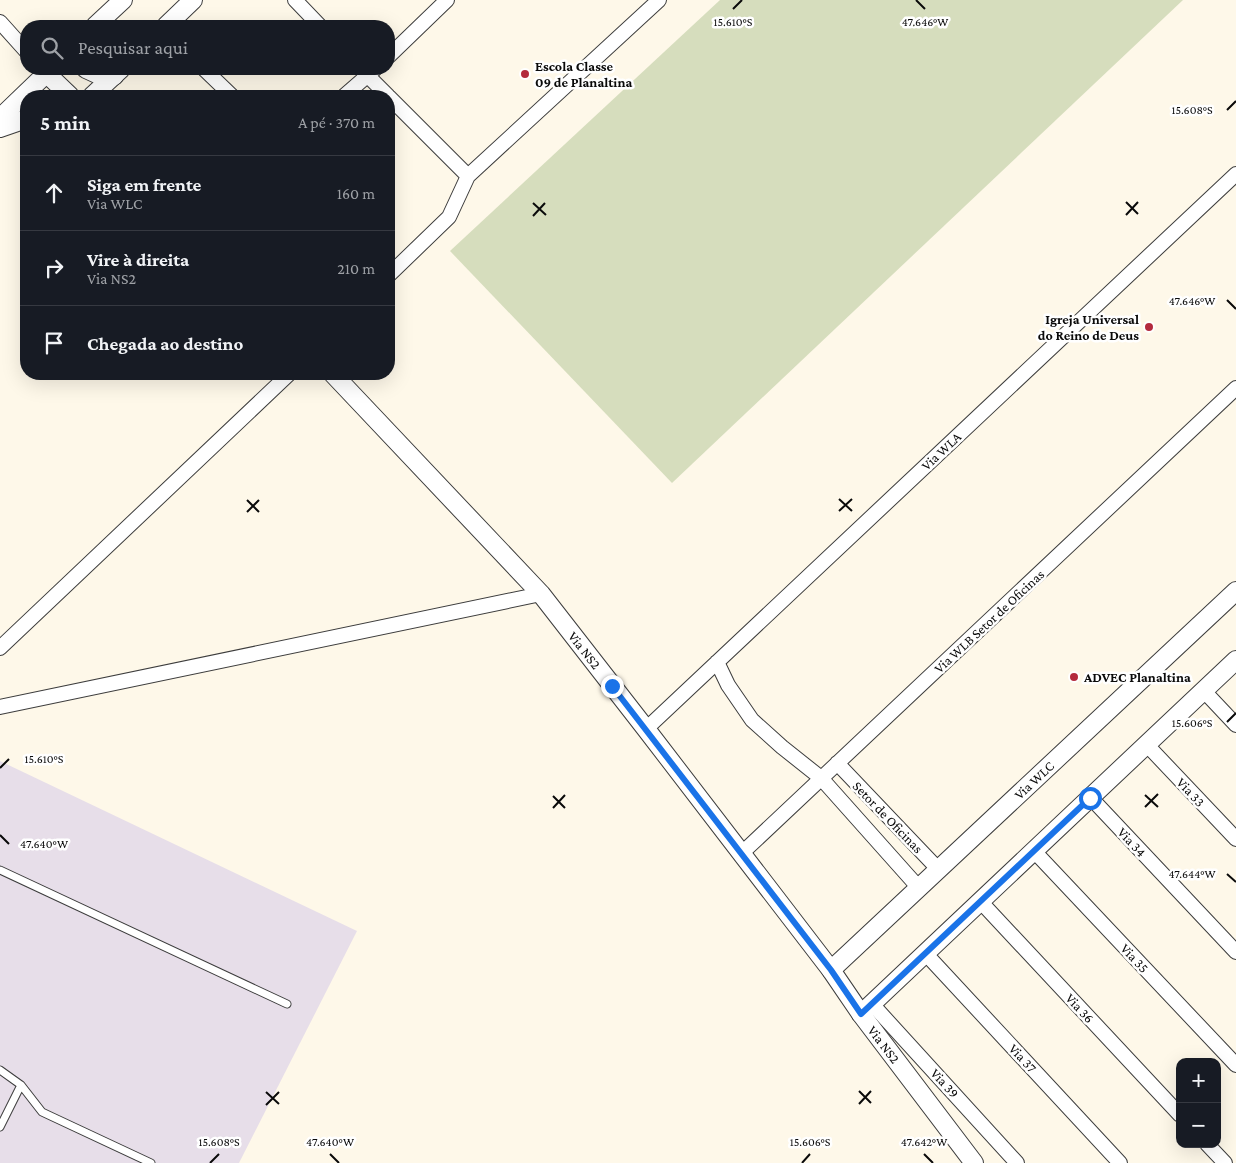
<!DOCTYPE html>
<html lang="pt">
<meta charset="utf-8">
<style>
:root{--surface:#171b24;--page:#20242c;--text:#f1f3f6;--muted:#9ea1a6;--line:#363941}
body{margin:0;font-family:"Crimson Pro",serif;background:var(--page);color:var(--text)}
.controls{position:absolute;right:15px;bottom:15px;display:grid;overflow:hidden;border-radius:10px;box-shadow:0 5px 20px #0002}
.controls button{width:45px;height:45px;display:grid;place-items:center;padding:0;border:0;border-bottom:1px solid var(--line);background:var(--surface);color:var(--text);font:25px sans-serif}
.stop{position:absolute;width:15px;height:15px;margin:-11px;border:4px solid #1a73e8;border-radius:50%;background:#fff}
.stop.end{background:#1a73e8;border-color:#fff;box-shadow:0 1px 5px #0008}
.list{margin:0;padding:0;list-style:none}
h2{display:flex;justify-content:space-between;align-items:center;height:65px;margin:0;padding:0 20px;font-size:21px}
h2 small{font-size:16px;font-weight:400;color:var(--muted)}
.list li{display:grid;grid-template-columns:32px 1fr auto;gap:15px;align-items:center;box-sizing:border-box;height:75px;padding:0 20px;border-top:1px solid var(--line)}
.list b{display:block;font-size:19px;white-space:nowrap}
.list p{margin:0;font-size:16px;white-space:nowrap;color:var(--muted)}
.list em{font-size:16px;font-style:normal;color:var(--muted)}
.icon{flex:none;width:28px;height:28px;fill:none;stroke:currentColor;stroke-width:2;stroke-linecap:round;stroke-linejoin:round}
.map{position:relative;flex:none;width:1236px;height:1163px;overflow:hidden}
.search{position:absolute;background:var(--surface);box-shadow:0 5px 20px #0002;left:20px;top:20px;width:375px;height:55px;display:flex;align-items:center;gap:12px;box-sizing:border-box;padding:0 18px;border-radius:20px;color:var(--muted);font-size:19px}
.panel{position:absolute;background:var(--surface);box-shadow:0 5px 20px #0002;left:20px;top:90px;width:375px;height:290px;border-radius:20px}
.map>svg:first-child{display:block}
.industrial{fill:#e7dee9}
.cemetery{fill:#d6ddbd}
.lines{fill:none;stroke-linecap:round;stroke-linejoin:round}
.service-casing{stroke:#3d3d3d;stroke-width:9}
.minor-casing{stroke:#3d3d3d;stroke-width:16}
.tertiary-casing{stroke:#3d3d3d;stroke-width:20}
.service{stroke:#fff;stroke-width:7}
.minor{stroke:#fff;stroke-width:14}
.tertiary{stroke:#fff;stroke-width:18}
.route{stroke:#1a73e8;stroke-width:6}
.ticks{fill:none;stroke:#0a0a0a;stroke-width:2}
.poi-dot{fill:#b32a3d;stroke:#fff;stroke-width:2}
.labels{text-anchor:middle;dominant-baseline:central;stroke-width:5;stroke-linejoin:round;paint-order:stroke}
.poi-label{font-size:14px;font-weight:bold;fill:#0a0a0a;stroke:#fff;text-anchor:start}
.street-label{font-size:14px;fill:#0a0a0a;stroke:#fff}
.ticks-label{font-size:12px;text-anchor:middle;fill:#0a0a0a;stroke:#fff;stroke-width:5;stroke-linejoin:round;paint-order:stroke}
</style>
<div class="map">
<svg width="1236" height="1163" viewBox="0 0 1236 1163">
<rect width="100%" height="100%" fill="#fef8e9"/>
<path class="industrial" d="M0 761 357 931 239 1163H0Z"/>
<path class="cemetery" d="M720 0H1183L672 483 450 251Z"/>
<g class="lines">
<g class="service-casing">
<path id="service" d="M0 870 287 1004
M0 1070 21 1085 42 1112 151 1163
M0 1127 21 1085"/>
</g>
<g class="minor-casing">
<path id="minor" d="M295 0 320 26
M0 22 26 51
M389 56 447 0
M204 69 232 96
M362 70 388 96
M344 96 375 69
M389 97 468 176
M389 275 449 217 468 176 659 0
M0 648 289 374
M717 662 728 685 752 720 782 747 821 778 919 888
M1204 691 1236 725
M0 707 541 594
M646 729 1236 174
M1147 745 1236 839
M837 763 939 870
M1091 798 1236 952
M1034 851 1236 1065
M742 853 1236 388
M980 901 1180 1115
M925 953 1120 1163
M872 1004 1017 1163
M1207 1144 1225 1163"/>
</g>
<g class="tertiary-casing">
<g id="tertiary">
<path d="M95 26 123 0"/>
<path d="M166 26 193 0"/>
<path d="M86 69 99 75 114 76"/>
<path d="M46 73 70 96"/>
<path d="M92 96 121 69"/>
<path d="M0 118 51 69"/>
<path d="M0 128 26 119"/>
<path id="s1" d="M333 374 541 594 646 729 831 970 861 1014 974 1163"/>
<path id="s2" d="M831 970 1236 591"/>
<path d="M861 1014 1236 660"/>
</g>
</g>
<use href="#service" class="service"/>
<use href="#minor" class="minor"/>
<use href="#tertiary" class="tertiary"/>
</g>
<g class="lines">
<path class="route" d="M612 686 831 970 861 1014 1090 798"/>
</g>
<path class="ticks" d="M916 0 925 9M733 9 742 0M1227 110 1236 101M1126 202 1138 214M533 203 546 215M1126 215 1138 202M533 216 545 203M1227 300 1236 309M839 499 852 511M247 500 259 512M839 511 852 499M247 512 259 500M1227 722 1236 713M0 768 9 759M1145 795 1158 807M553 796 565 808M1145 807 1158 794M553 808 565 795M0 835 9 844M1227 874 1236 882M859 1091 871 1103M266 1092 279 1104M859 1104 871 1091M266 1105 279 1092M330 1154 339 1163M924 1154 933 1163M210 1163 219 1154M802 1163 810 1154"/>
<g class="poi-dot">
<circle cx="525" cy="74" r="5"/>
<circle cx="1149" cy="327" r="5"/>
<circle cx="1074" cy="677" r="5"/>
</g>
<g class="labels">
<g class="poi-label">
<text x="535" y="66">Escola Classe<tspan x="535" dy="16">09 de Planaltina</tspan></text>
<text x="1139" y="319" text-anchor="end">Igreja Universal<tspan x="1139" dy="16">do Reino de Deus</tspan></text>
<text x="1084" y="677">ADVEC Planaltina</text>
</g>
<g class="street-label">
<text transform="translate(941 451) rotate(-43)">Via WLA</text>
<text transform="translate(989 621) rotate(-43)">Via WLB Setor de Oficinas</text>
<text stroke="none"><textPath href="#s1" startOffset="374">Via NS2</textPath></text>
<text stroke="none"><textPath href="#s2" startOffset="278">Via WLC</textPath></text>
<text transform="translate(1191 792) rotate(47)">Via 33</text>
<text transform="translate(888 817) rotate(46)">Setor de Oficinas</text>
<text transform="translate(1132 842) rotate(47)">Via 34</text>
<text transform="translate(1135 958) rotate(47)">Via 35</text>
<text transform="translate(1080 1008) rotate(47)">Via 36</text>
<text stroke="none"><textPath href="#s1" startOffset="869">Via NS2</textPath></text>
<text transform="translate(1023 1058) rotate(47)">Via 37</text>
<text transform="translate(945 1083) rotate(48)">Via 39</text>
</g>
</g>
<g class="ticks-label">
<text x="925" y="26">47.646°W</text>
<text x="733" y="26">15.610°S</text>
<text x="1192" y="114">15.608°S</text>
<text x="1192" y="305">47.646°W</text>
<text x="1192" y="727">15.606°S</text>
<text x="44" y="763">15.610°S</text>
<text x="44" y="848">47.640°W</text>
<text x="1192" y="878">47.644°W</text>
<text x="219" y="1146">15.608°S</text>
<text x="810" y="1146">15.606°S</text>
<text x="330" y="1146">47.640°W</text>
<text x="924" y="1146">47.642°W</text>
</g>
</svg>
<div class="controls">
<button>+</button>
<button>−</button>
</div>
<div class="stop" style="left:1090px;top:798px"></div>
<div class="stop end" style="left:612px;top:686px"></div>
<div class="search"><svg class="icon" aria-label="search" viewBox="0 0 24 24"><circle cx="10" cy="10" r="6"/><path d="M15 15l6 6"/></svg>Pesquisar aqui</div>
<section class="panel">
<h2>5 min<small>A pé · 370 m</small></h2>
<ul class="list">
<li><svg class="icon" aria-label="ahead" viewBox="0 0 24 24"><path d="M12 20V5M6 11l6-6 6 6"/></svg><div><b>Siga em frente</b><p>Via WLC</p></div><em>160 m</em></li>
<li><svg class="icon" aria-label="right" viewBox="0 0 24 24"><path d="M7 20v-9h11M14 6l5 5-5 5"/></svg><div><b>Vire à direita</b><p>Via NS2</p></div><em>210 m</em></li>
<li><svg class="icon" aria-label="arrive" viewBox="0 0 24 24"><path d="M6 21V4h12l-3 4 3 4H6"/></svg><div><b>Chegada ao destino</b></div></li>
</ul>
</section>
</div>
